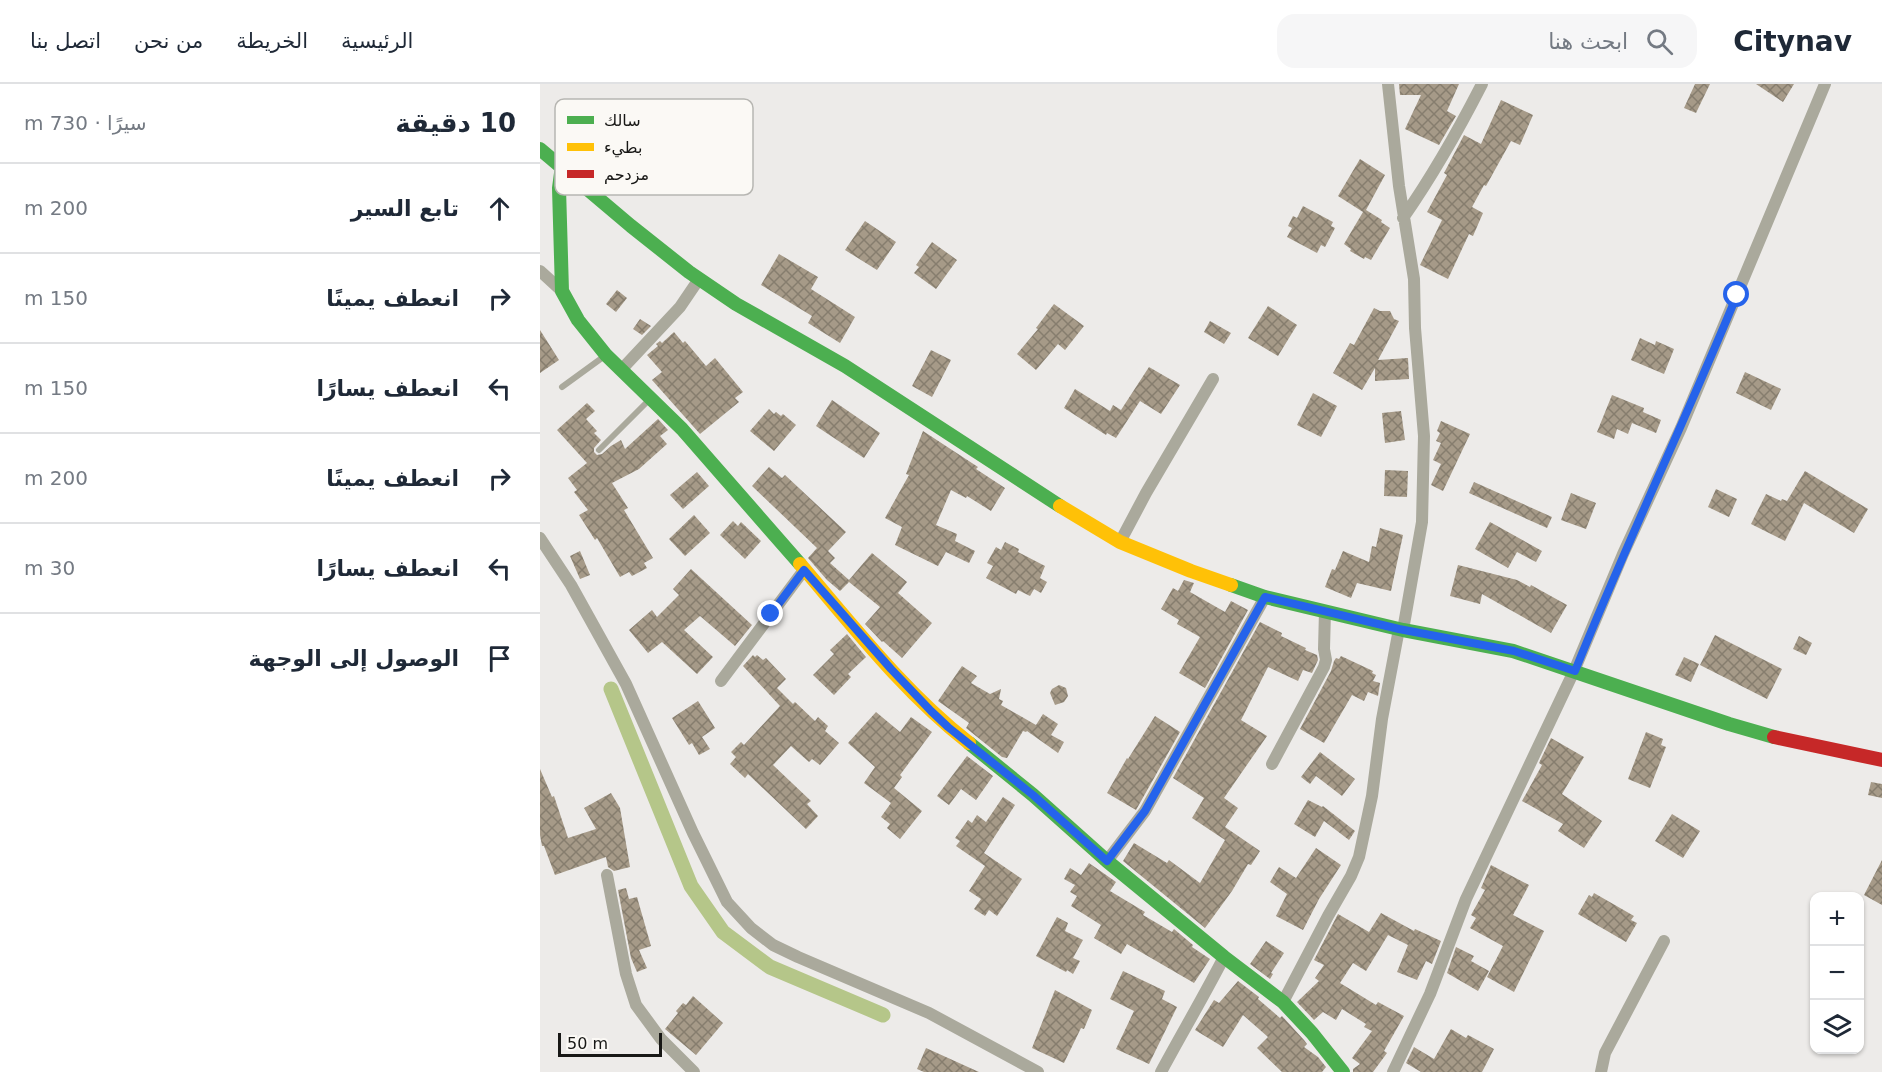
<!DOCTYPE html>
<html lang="ar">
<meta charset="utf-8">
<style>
:root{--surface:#fff;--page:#f6f6f7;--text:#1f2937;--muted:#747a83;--line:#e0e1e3}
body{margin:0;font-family:"DejaVu Sans",Cairo,sans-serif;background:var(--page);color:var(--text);direction:rtl}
.controls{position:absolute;right:18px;bottom:18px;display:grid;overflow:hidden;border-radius:12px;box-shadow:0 2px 4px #0004}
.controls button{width:54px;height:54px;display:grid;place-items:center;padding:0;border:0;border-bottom:2px solid var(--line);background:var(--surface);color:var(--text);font:30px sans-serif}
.scale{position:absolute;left:18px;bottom:15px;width:104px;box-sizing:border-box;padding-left:6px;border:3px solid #181816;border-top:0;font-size:16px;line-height:21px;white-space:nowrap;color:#181816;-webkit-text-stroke:4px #fbf9f5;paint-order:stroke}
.stop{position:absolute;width:18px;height:18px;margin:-14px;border:4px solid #2563eb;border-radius:50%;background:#fff}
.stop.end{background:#2563eb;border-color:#fff;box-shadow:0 2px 6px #0008}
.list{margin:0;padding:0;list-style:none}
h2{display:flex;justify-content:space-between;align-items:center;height:78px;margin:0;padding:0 24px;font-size:26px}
h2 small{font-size:20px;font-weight:400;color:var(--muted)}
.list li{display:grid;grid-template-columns:39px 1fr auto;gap:18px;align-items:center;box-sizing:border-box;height:90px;padding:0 24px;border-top:2px solid var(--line)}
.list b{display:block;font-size:22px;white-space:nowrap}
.list em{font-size:20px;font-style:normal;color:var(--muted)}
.icon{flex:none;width:33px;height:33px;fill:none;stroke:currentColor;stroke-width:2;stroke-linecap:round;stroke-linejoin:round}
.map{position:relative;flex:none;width:1342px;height:988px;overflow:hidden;direction:ltr}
header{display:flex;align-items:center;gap:36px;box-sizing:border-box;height:84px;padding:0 30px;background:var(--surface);border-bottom:2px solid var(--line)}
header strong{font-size:28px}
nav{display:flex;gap:33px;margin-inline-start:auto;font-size:21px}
.search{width:420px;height:54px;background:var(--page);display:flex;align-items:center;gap:15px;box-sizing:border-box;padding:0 21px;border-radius:18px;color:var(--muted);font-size:22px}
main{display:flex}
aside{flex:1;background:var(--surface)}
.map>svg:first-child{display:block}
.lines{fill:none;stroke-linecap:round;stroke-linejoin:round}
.canal{stroke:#b5c689;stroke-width:15}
.building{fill:url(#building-cross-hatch)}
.lane{stroke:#aaa99c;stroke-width:6}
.street{stroke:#aaa99c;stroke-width:12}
.fast{stroke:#4caf50;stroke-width:14}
.slow{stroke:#ffc107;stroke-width:14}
.jam{stroke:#c62828;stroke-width:14}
.route{stroke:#2563eb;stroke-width:8}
.key{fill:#fbf9f5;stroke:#b7b6b2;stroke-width:1.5}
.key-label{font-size:16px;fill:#181816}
</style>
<header>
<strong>Citynav</strong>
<div class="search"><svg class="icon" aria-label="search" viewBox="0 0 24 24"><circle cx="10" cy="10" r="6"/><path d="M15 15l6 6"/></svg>ابحث هنا</div>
<nav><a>الرئيسية</a><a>الخريطة</a><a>من نحن</a><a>اتصل بنا</a></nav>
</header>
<main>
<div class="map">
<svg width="1342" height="988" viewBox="0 0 1342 988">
<defs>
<pattern id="building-cross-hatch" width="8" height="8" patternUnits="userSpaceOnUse" patternTransform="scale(1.5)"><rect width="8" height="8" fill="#a69a88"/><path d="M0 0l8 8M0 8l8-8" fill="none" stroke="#867d6e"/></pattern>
</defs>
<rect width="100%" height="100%" fill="#edebe9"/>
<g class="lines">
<path class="canal" d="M71 605 151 802 183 848 230 883 343 931"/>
</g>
<path class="building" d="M859 0H919L907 27 916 32 899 61 865 45 881 11H860Z
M1155 0H1170L1156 29 1144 24Z
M1216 0H1254L1243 18Z
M961 16 993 31 980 61 971 57 946 102 944 101 932 123 943 129 933 152 929 150 908 195 880 181 902 136 887 128 907 91 904 89 924 51 941 60Z
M820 75 845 91 826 126 842 136 841 138 850 144 831 176 825 173 824 175 810 167 811 165 804 160 823 128 798 112Z
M763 122 793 138 791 142 795 144 785 163 781 161 777 169 747 153 752 144 748 142 753 132 757 134Z
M325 137 356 158 337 186 305 166Z
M392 158 417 176 396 205 374 189 379 183 376 181Z
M239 170 278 193 271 205 315 233 300 259 268 239 272 232 221 201Z
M77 206 87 214 76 228 66 220Z
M514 220 544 242 525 266 518 260 496 286 477 270 498 245 496 244Z
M728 222 757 241 738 272 708 254Z
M834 224 840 227H850L854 235 859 237 838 276 868 274 869 295 835 297V284L822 306 793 289 810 259 814 261Z
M100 235 111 242 102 251 93 245Z
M670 237 691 249 684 260 664 248Z
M0 246 19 276 0 289Z
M134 248 143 259 145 257 166 282 175 274 203 308 195 314 199 318 160 350 112 296 122 288 107 271 118 262 116 260 120 257 122 259Z
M1100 254 1115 261 1116 257 1134 265 1124 290 1091 276Z
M391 266 411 276 392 313 372 302Z
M609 283 640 301 621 330 600 317 576 354 567 349 566 351 524 324 535 305 570 327 573 321 581 326Z
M1205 288 1241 305 1231 326 1196 309Z
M773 309 797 322 781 353 757 341Z
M1072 311 1104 324 1103 328 1121 336 1116 349 1092 339 1088 350 1077 345 1074 355 1057 348Z
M292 316 340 349 324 374 276 342Z
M47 319 55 327 46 335 57 347 54 349 61 356 54 364V368L57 371 62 370 71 362 81 356 85 365 118 335 128 346 120 352 127 360 99 385 72 399 88 424 84 426 113 474 104 479 107 484 92 492 89 488 80 493 57 454 55 456 39 431 48 426 34 408 37 406 28 394 47 379 17 346Z
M229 325 234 330 236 328 241 332 243 330 256 341 234 367 210 347Z
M861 327 865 356 845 359 842 329Z
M901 337 930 350 903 407 891 401 901 380 893 376 901 359 896 357 900 349 897 347Z
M383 347 438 383 436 385 465 404 451 427 427 412 426 414 411 406 396 441 417 450 415 457 435 467 429 479 406 468 398 482 355 461 362 443 345 434 369 391 366 390Z
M229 383 242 394 245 391 306 448 288 467 295 474 290 479 309 496 332 469 367 498 358 509 392 539 362 574 343 557 342 558 325 540 340 523 309 498 300 507 287 496 268 474 277 464 212 402Z
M845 386 868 387 867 413 844 412Z
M1265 387 1328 425 1314 449 1264 419 1245 457 1211 440 1226 410 1241 417 1242 415 1247 417Z
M157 388 169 402 143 425 130 411Z
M934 398 1012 433 1007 444 929 409Z
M1176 405 1197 415 1189 433 1168 423Z
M1031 409 1056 419 1046 445 1021 436Z
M154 431 170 449 145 472 129 455Z
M193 437 198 442 201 438 221 457 205 475 180 451Z
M950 438 1002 467 996 478 977 468 968 484 935 465Z
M840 444 863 451 851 507 817 499 811 514 785 503 792 485 795 486 803 467 829 478 832 462 836 463Z
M465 458 479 465 478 468 505 482 500 494 507 498 501 509 494 505 490 512 478 506 476 510 446 494 453 482 447 479 456 463 461 466Z
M40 467 50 491 40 495 30 472Z
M918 481 977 496 990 503 991 501 1027 521 1011 549 942 510 940 520 910 512Z
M151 485 212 541 195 562 160 532 144 546 173 573 157 590 122 558 108 569 89 546 112 526 117 533 139 511 133 505Z
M644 496 654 499 650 508 685 528 691 517 708 526 665 604 639 589 660 553 637 540 639 536 621 525 633 504 638 507Z
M720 538 742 549 741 552 766 564 765 566 777 571 778 576 772 589 763 586 758 597 728 583 701 636 727 652 684 714 698 724 685 743 720 767 711 781 708 780 692 807 665 844 583 777 594 759 627 779 629 776 660 799 685 756 652 734 664 714 633 694Z
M307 550 326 573 308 590 311 593 294 611 273 591 294 570 290 566Z
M1175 551 1242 585 1227 615 1160 581Z
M1259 552 1272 559 1266 571 1253 565Z
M213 571 215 573 217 571 223 576 226 574 246 595 237 604 253 620 255 618 275 637 278 633 288 642 285 647 299 659 280 681 272 675 269 678 251 662 233 681 271 717 267 720 278 732 266 745 208 690 205 694 190 680 196 673 191 668 201 658 204 661 240 622 203 582Z
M801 572 833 587 832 589 836 591 833 597 840 599 838 612 828 608 824 617 812 611 784 659 760 645 791 587 794 577 796 574 799 575Z
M1144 573 1159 580 1151 598 1135 591Z
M422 582 437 592 431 599 450 610 461 605 459 615 463 617 461 621 496 641 503 630 518 640 511 651 524 658 518 669 487 647 486 648 483 647 467 674 462 673 426 644 429 639 398 617Z
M519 601 526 604 528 612 524 618 515 621 510 609 512 605Z
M158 617 175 644 162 653 170 665 159 671 152 659 149 661 132 634Z
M336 628 360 648 371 633 392 648 360 691 362 693 354 704 382 727 360 755 347 744 350 740 341 733 351 719 324 699 335 683 308 659Z
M615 632 640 648 596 726 567 709 587 674 588 675Z
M1106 648 1123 655 1121 661 1126 663 1110 704 1088 695Z
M1011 654 1044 673 1022 710 1062 737 1044 764 1018 747 1023 740 982 717 1002 681 999 679Z
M780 668 815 695 802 712 776 692 770 700 761 693Z
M427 672 453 692 436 716 421 705 409 721 397 712Z
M0 685 12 713 14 712 28 754 56 745 44 724 71 709 80 724 90 783 74 787 68 783 66 773 15 791 4 762H2L0 751Z
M1331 698 1342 700V714L1328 711Z
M463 713 475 721 444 769 482 795 457 832 449 826 445 832 434 825 441 815 429 807 445 782 416 762 420 757 415 754 428 736 432 739 437 731 446 738Z
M768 716 782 723 783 722 815 747 809 756 784 737 775 753 754 740Z
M1132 730 1160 747 1143 774 1115 757Z
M776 764 801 781 779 815 763 846 736 832 747 810 730 798 739 783 756 794Z
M1342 776V821L1324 811Z
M549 779 576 798 570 807 605 828 603 831 632 848 634 845 653 861 652 863 670 875 654 899 587 860 581 870 554 854 561 841 531 822 537 812 530 808 535 801 524 795 530 784 541 791Z
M951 781 989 801 973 831 1004 847 974 908 947 893 963 862 930 844 936 834 931 831 945 806 941 804Z
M86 804 89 815 97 813 111 862 99 866 107 884 97 888 91 874 78 806Z
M1054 809 1094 832 1091 836 1097 839 1086 858 1038 830 1049 811 1052 813Z
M841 829 874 847 875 845 901 857 892 880 886 877 877 896 857 888 868 861 848 851 826 887 813 879 800 899 836 921 838 918 864 932 844 967 847 969 833 988H813V985L820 980 812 974 832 947 824 943 826 940 802 925 796 936 783 928 774 936 757 918 779 897 775 894 784 881 774 876 798 830 829 848Z
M517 833 528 839 525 847 543 856 533 874 540 877 533 890 527 886 526 888 496 872Z
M726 857 744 869 731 889 733 890 730 895 710 880Z
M916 863 934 872 931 877 949 887 938 907 907 889Z
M583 887 625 907 622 915 637 923 609 980 576 965 594 927 570 915Z
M698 897 719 913 718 915 740 934 742 932 764 956 767 960 764 963 778 973 786 983 782 988H742L717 964 728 953 703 931 683 963 655 946 674 916 679 919Z
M515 906 552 926 544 945 541 944 524 979 492 964Z
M153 912 183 939 156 971 125 945 138 929 136 927 143 919 146 921Z
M911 945 926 954 928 951 954 965 942 988H881L866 979 874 963 894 975Z
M386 964 439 988H384L377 985Z"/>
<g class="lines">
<path class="lane" d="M22 303 66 271
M59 366 111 314"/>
<path class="street" d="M848 0 859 102 874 195 875 244 884 352 882 438 863 546
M863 134C893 91 918 47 942 0
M0 187 22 207
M82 285 140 223 159 195
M0 454 31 501 86 600 153 749 187 818 211 844 233 861 258 873 389 929 498 988
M580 458 606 409 673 295
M181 597 264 486
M732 680 784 583 786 576 784 565 785 527
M567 777 605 727 725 513
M67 791 86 890 96 921 121 955 154 988
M743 918 788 832 811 792 819 773 832 712 842 635 859 545
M621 988C642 949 664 912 684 873
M853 988 890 910 926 815 1034 587 1083 470 1141 344 1285 0
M1061 988 1065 969 1124 857"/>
<path class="fast" d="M0 65 91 142 149 188 196 220 305 282 520 422
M22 82 19 104 22 207 38 236 66 271 142 345 260 480
M691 501 725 513 863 546 973 567 1189 640 1234 653
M429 659 493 711 567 777 684 873 743 918 772 949 803 988"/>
<path class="slow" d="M520 422 580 458 651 487 691 501
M260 480C313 542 364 608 429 659"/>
<path class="jam" d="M1234 653 1342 676"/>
</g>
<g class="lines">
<path class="route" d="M231 530 264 486 351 585 391 627 408 643 493 711 567 777 605 727 725 513 859 545 974 567 1035 587C1086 460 1145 337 1197 211"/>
</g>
<rect x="15" y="15" width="198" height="96" rx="9" class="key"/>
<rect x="27" y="32" width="27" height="8" fill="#4caf50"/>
<rect x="27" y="59" width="27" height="8" fill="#ffc107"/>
<rect x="27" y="86" width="27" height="8" fill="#c62828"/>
<g class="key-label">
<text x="64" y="42">سالك</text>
<text x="64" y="69">بطيء</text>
<text x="64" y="96">مزدحم</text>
</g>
</svg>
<div class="controls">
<button>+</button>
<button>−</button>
<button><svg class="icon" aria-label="layers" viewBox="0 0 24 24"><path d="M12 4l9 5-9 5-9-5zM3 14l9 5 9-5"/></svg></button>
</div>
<div class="scale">50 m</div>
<div class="stop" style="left:1197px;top:211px"></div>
<div class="stop end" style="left:231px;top:530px"></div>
</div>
<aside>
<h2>10 دقيقة<small>سيرًا · 730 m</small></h2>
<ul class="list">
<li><svg class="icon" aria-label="ahead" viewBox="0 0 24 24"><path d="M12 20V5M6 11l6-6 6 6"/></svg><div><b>تابع السير</b></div><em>200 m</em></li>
<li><svg class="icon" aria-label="right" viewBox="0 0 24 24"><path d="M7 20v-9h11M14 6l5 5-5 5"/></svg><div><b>انعطف يمينًا</b></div><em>150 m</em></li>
<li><svg class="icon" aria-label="left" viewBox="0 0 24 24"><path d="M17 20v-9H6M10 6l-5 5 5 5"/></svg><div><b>انعطف يسارًا</b></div><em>150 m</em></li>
<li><svg class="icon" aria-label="right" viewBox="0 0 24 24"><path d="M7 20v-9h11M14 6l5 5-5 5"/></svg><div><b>انعطف يمينًا</b></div><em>200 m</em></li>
<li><svg class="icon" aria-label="left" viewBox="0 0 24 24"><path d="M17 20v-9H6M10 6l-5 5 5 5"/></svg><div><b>انعطف يسارًا</b></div><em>30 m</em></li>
<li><svg class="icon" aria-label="arrive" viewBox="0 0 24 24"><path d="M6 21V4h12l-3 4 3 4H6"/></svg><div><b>الوصول إلى الوجهة</b></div></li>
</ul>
</aside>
</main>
